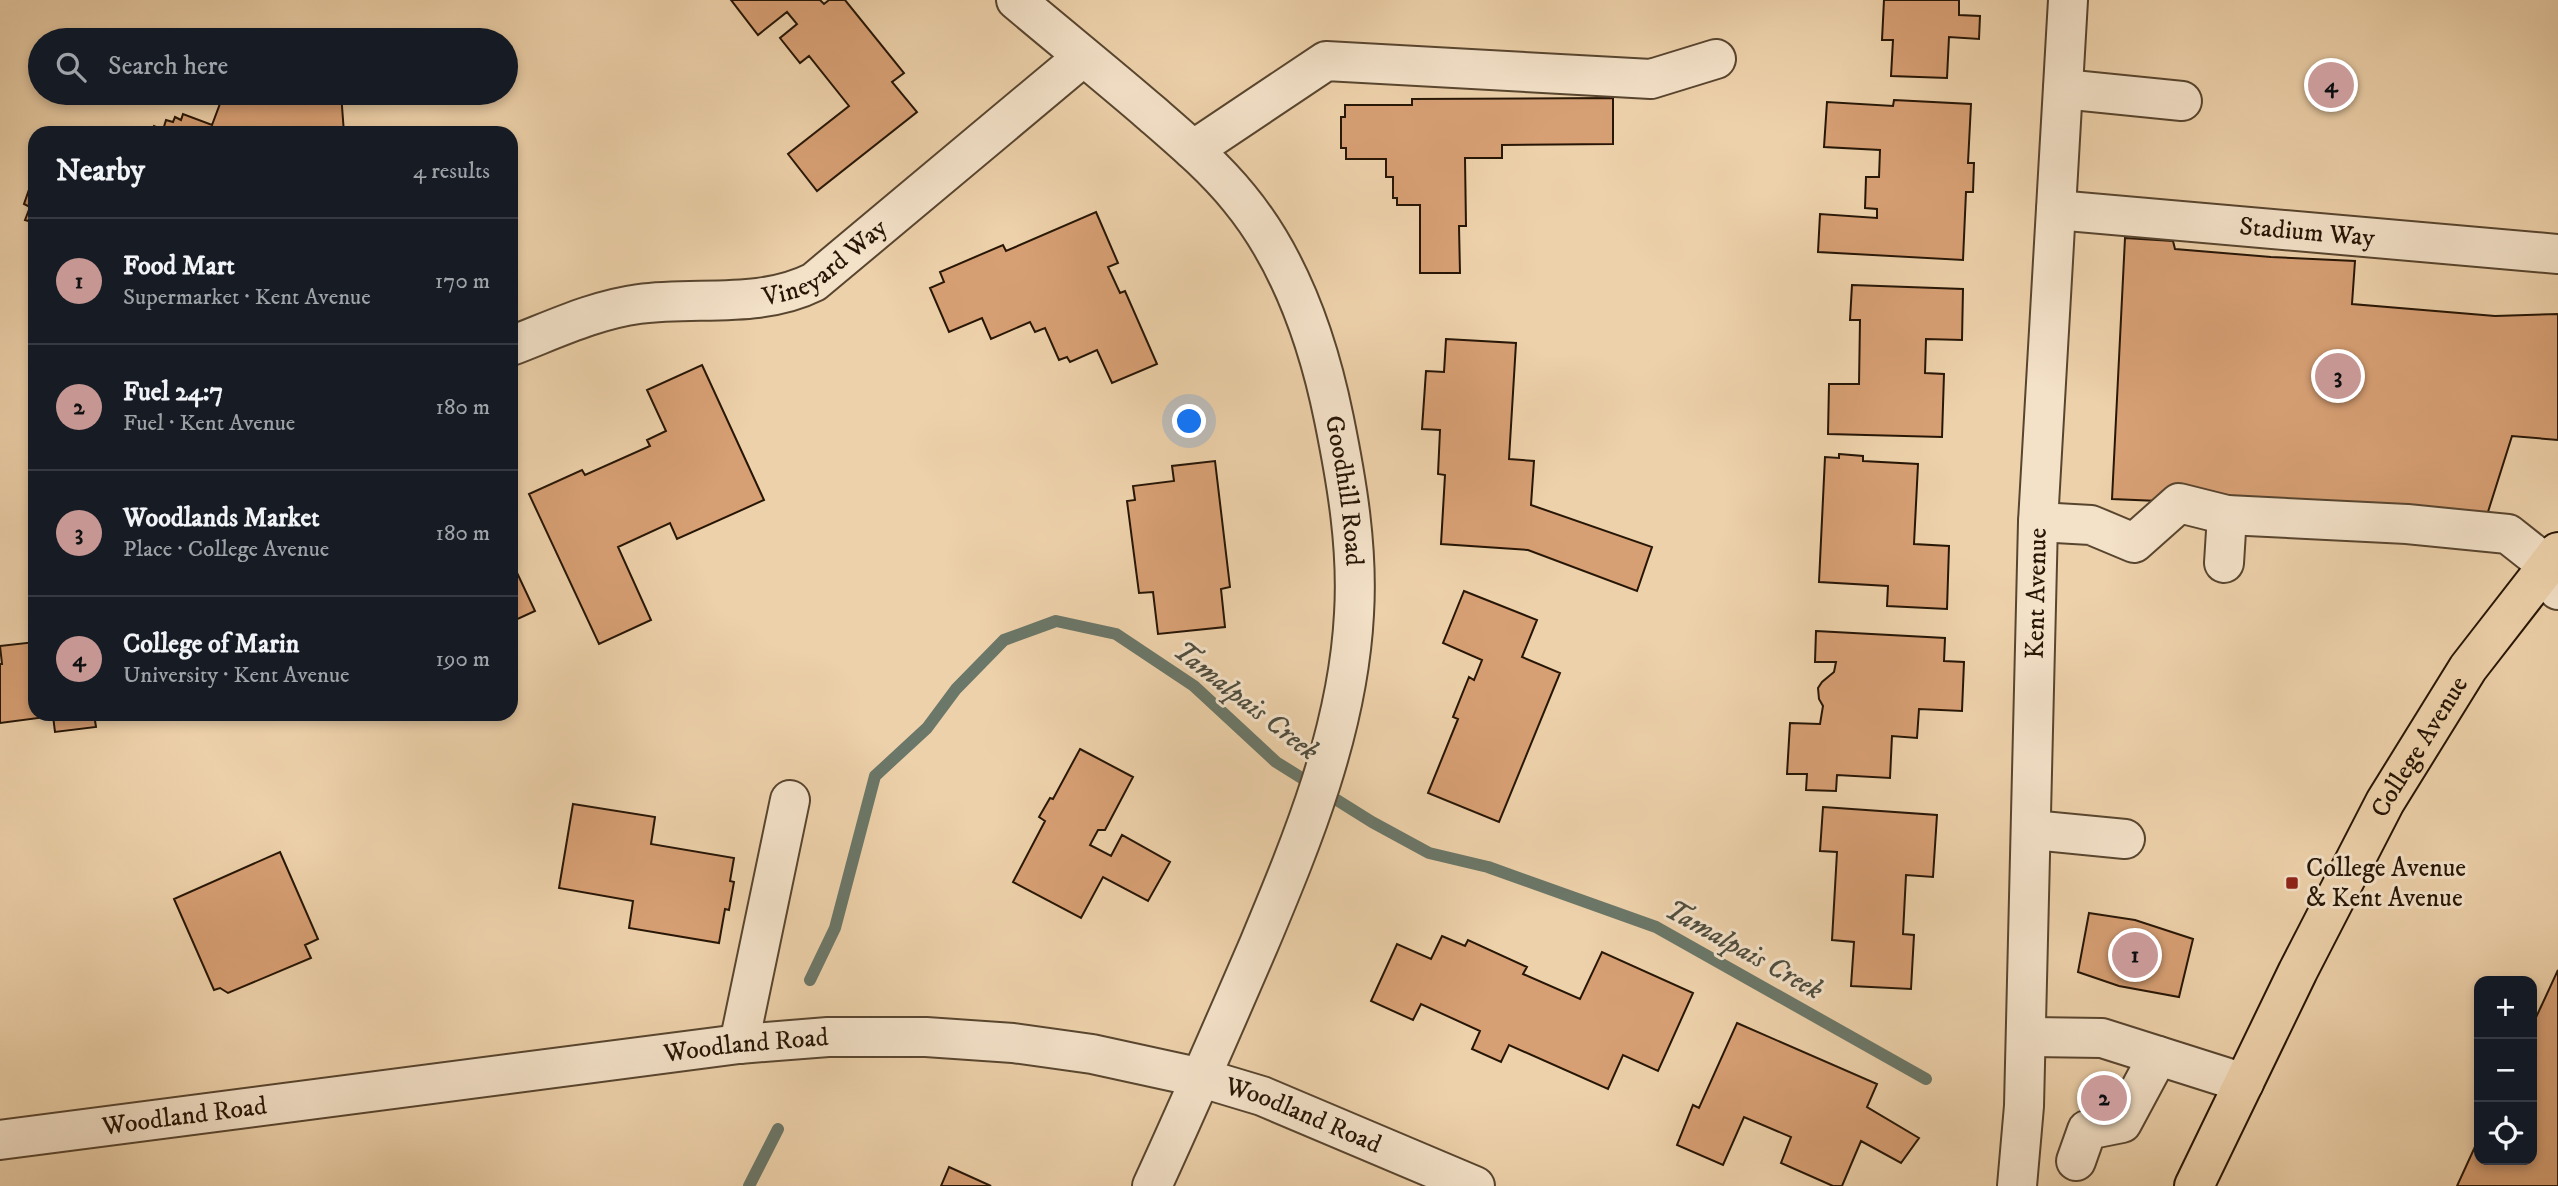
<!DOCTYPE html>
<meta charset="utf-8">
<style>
:root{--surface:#171b24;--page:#20242c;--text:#f1f3f6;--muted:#9ea1a6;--line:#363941;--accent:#c59692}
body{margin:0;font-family:"IM FELL DW Pica",serif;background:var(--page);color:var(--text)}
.controls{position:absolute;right:21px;bottom:21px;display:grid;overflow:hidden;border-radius:14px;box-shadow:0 4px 10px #0003}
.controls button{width:63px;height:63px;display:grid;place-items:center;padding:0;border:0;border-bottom:2px solid var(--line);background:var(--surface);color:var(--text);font:35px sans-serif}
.you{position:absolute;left:1190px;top:422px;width:24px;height:24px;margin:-18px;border:5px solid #fff;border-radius:50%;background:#1a73e8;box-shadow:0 0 0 10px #1a73e833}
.badge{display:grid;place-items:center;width:46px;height:46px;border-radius:50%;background:var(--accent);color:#111;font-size:23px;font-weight:700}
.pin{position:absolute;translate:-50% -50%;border:4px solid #fff;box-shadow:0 2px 7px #0006}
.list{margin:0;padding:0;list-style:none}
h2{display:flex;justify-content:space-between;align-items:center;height:91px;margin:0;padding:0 28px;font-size:30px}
h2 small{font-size:23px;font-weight:400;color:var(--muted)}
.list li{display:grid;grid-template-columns:46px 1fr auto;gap:21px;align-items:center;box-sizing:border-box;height:126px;padding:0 28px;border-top:2px solid var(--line)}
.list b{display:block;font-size:26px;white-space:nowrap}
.list p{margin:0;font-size:23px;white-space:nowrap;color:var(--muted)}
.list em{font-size:23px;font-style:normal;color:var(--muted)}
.icon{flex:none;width:38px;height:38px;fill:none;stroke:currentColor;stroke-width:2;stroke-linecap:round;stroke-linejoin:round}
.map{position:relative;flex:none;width:2558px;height:1186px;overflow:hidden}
.search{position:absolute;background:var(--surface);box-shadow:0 4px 10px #0003;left:28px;top:28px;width:490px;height:77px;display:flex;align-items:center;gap:18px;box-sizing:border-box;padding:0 24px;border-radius:38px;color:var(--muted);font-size:26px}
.panel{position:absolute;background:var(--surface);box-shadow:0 4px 10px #0003;left:28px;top:126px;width:490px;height:595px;border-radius:21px}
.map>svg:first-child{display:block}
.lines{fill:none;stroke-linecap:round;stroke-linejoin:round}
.stream{stroke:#6b7768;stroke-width:12}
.building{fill:#d79f74;stroke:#271606;stroke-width:2}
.minor-casing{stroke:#58452f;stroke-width:42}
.major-casing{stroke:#271606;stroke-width:42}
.minor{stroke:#f3e1c8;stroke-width:38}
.major{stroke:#edd1aa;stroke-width:38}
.poi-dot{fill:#8f2418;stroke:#f3e1c8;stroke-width:2.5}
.labels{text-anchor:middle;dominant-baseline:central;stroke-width:6;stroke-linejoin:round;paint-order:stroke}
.street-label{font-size:26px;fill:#271606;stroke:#f3e1c8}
.poi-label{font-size:26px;fill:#271606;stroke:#f3e1c8;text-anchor:start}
.water-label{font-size:28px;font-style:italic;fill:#4f4e3f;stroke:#f3e1c8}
</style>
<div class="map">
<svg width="2558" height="1186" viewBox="0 0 2558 1186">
<rect width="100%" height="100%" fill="#edd1aa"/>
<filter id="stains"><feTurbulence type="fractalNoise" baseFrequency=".00286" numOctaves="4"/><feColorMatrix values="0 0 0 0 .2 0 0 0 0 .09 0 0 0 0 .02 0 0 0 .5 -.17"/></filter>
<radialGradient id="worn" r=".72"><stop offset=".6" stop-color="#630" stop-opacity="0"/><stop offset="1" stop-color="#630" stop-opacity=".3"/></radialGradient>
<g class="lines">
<path class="stream" d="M810 980 835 928 875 776 927 728 956 689 1004 640 1056 621 1116 634 1194 686 1276 762 1372 822 1429 853 1488 867 1656 927 1926 1079
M749 1186 778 1129"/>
</g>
<path class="building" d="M731 0H820L824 4 829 0H845L904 73 892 82 917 112 817 191 788 154 849 106 809 56 800 63 780 38 797 24 787 12 758 35Z
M1884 0H1959V15L1980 16 1979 39 1949 37 1947 78 1891 76 1893 40H1882Z
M224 93H341L344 133H151L154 126 163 130 166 120 173 122 175 117 181 120 183 114 212 125Z
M1613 98V144L1502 145V158H1465L1466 226H1459L1460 273H1420V205H1397V198H1393V177H1386V159H1346V148H1341V117H1345V105H1412V99Z
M1894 100 1971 104 1968 163H1974L1973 192H1966L1963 260 1818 252 1820 214 1877 218V209L1865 208 1866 177H1879L1880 150 1824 147 1827 102 1893 106Z
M32 181 35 182V223L25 220 30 207 24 204Z
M1096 212 1118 263 1108 267 1120 293 1125 291 1157 364 1112 383 1097 350 1070 362 1067 357 1059 360 1045 328 1035 332 1030 322 991 339 982 318 949 332 930 288 944 282 940 272 1003 245 1006 251Z
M2125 238 2173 241 2175 249 2271 257 2355 261 2352 304 2495 316 2558 314V440L2512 436 2487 515 2112 499Z
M1852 285 1963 289 1962 340 1926 339 1925 373 1944 374 1942 437 1828 434 1829 384H1859L1860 320H1850Z
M1446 339 1516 343 1509 459 1534 461 1531 505 1652 547 1637 591 1528 550 1441 544 1445 475 1438 474 1440 430 1422 429 1426 371 1444 372Z
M702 365 764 500 677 539 670 523 618 547 651 620 599 644 529 494 582 470 585 475 650 446 647 440 666 431 647 390Z
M1839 454 1863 456V461L1918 464 1914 544 1949 546 1947 609 1887 606 1888 586 1819 582 1825 457 1839 458Z
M1215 461 1230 587 1221 589 1225 627 1158 634 1153 592 1139 593 1127 501 1135 500 1133 486 1174 481 1172 466Z
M511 560 535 611 511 622Z
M1464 591 1537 620 1522 657 1560 673 1499 822 1428 793 1458 719 1453 717 1469 677 1474 680 1482 660 1443 643Z
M1816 631 1945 638 1944 661 1964 662 1962 711 1919 709 1917 738 1892 736 1890 778 1837 775 1836 791 1806 790 1807 774H1787L1790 723 1820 724 1823 706 1819 699 1818 688 1822 682 1834 672 1836 662H1815Z
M35 642V714H94L96 727 55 732 53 716 0 723V664H2L0 646Z
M1080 749 1133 777 1105 830H1098L1090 845 1111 856 1122 835 1170 862 1148 901 1103 877 1081 918 1013 882 1045 821 1039 817 1050 798 1053 799Z
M573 804 655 817 651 844 734 858 730 881 734 882 729 910 725 909 719 943 629 928 633 901 559 888Z
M1823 807 1937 815 1933 877 1906 875 1903 934 1914 935 1911 989 1851 986 1854 942 1832 940 1837 852 1820 851Z
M280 852 318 939 305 945 311 958 228 993 220 988 214 990 174 899Z
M2089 913 2135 920 2193 939 2179 997 2119 986 2078 972Z
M1442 936 1465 946 1468 940 1527 967 1523 974 1580 999 1602 952 1693 993 1658 1071 1623 1055 1608 1089 1509 1045 1501 1062 1472 1049 1480 1031 1421 1004 1413 1020 1371 1001 1397 944 1431 959Z
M2558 970V1186H2457L2479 1138V1160H2532V1026Z
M1737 1023 1877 1084 1867 1107 1919 1138 1901 1163 1861 1141 1842 1186H1833L1781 1163 1791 1137 1744 1117 1723 1165 1677 1145 1693 1105 1699 1108Z
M949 1167 991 1186H941Z"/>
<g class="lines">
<g class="minor-casing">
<g id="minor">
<path id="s1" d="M1016 0C1061 38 1107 75 1151 113 1182 140 1213 166 1239 198 1291 261 1318 340 1334 419 1347 483 1358 548 1354 614 1348 730 1303 839 1259 944 1224 1025 1189 1106 1152 1186"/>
<path d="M2063 89 2182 101"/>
<path d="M1193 150 1326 61 1651 79 1716 59"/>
<path id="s2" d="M2056 210 2558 254"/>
<path id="s3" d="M511 346C553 330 594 310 639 304 697 296 760 309 814 282L1083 57"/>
<path d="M2038 522 2091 525 2134 543 2179 503 2227 515 2407 524 2508 534 2546 564 2558 590"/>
<path d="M2224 563 2227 515"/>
<path d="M2032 830 2125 839"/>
<path d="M2026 1037 2102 1038 2244 1083"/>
<path d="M739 1044 790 800"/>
<path id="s4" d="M0 1140 739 1044 828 1037H926L1013 1043 1092 1054 1202 1078 1262 1096 1475 1186"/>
<path d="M2076 1161 2087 1130 2122 1123 2158 1056"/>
<path id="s5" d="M2017 1186 2024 1106 2038 522 2068 0"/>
</g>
</g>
<g class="major-casing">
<g id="major">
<path id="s6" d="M2194 1186 2298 971 2385 802 2468 668 2558 552"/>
</g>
</g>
<use href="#minor" class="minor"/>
<use href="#major" class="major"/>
</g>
<rect class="poi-dot" x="2285" y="876" width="14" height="14" rx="3.5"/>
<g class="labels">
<g class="street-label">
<text stroke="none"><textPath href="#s2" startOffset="252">Stadium Way</textPath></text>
<text stroke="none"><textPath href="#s3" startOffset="331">Vineyard Way</textPath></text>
<text stroke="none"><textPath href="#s1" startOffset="614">Goodhill Road</textPath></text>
<text stroke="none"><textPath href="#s5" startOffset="593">Kent Avenue</textPath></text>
<text stroke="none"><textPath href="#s6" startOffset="494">College Avenue</textPath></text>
<text stroke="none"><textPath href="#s4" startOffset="752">Woodland Road</textPath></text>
<text stroke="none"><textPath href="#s4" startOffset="186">Woodland Road</textPath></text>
<text stroke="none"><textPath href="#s4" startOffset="1320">Woodland Road</textPath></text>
</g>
<g class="poi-label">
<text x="2306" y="868">College Avenue<tspan x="2306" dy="30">&amp; Kent Avenue</tspan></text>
</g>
<g class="water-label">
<text transform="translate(1246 701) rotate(38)">Tamalpais Creek</text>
<text transform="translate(1744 950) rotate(29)">Tamalpais Creek</text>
</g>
</g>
<rect width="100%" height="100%" filter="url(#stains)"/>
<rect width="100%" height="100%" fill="url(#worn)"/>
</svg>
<div class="controls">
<button>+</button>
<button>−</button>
<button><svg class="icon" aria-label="locate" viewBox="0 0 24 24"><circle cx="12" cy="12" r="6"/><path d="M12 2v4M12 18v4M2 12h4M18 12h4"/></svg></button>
</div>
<div class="you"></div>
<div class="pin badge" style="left:2135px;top:955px">1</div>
<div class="pin badge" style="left:2104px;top:1098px">2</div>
<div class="pin badge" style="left:2338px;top:376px">3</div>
<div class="pin badge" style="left:2331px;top:85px">4</div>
<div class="search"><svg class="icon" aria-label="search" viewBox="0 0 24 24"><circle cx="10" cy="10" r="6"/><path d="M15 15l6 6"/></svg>Search here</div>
<section class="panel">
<h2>Nearby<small>4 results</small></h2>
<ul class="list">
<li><span class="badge">1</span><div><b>Food Mart</b><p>Supermarket · Kent Avenue</p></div><em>170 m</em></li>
<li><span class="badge">2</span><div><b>Fuel 24:7</b><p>Fuel · Kent Avenue</p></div><em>180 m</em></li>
<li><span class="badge">3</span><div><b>Woodlands Market</b><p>Place · College Avenue</p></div><em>180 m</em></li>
<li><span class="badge">4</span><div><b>College of Marin</b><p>University · Kent Avenue</p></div><em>190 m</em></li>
</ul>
</section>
</div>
